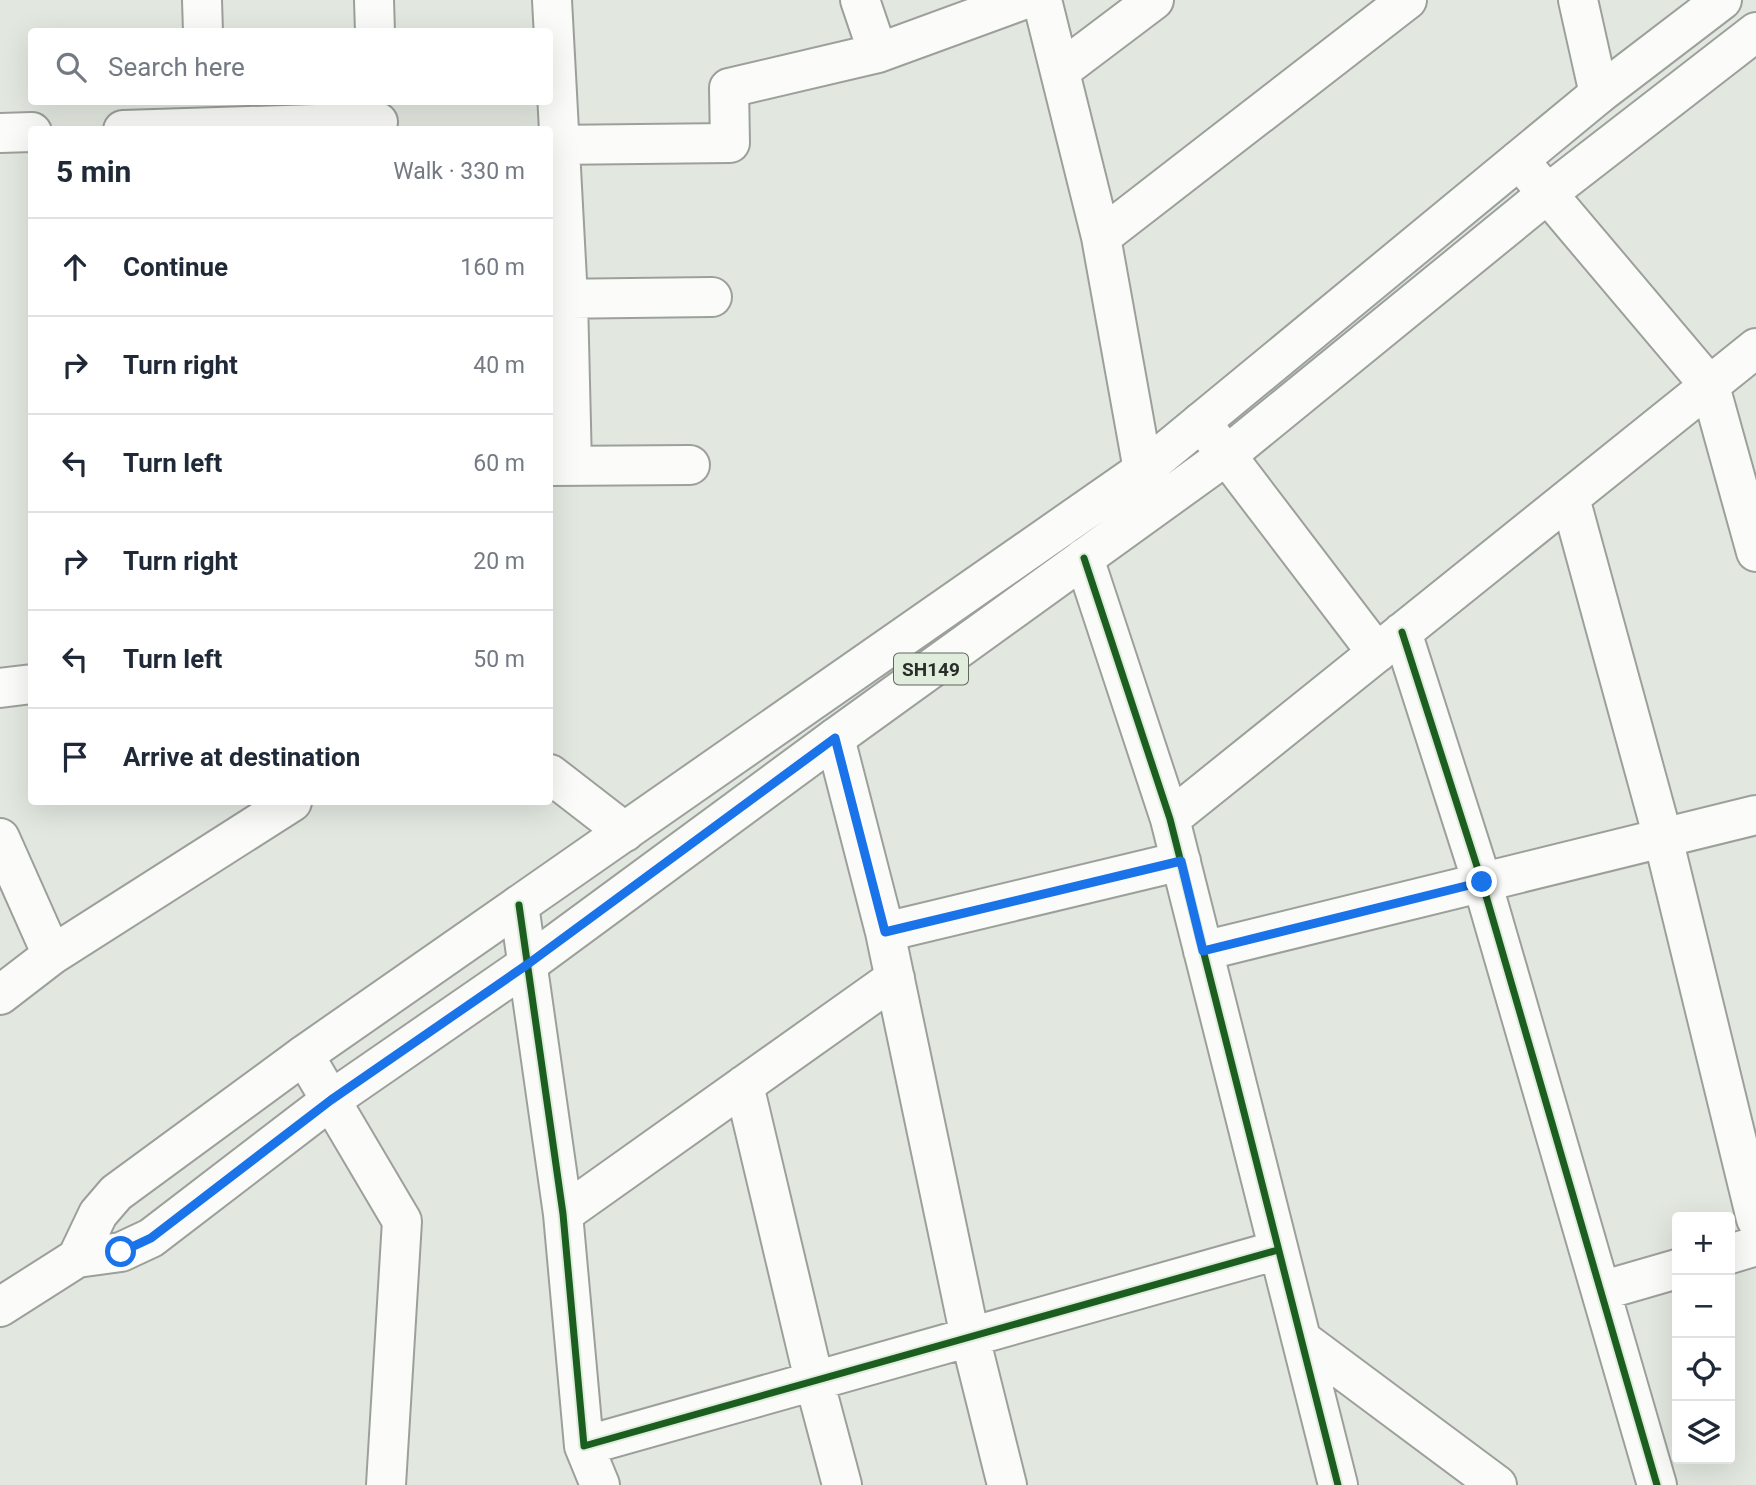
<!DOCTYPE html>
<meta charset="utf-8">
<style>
:root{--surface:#fff;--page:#f2f2f3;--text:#1f2937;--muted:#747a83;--line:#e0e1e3}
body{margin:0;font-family:Roboto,sans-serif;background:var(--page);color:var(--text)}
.controls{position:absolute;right:21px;bottom:21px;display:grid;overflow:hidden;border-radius:7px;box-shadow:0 7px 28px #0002}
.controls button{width:63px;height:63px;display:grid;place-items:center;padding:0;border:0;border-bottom:2px solid var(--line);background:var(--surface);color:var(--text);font:35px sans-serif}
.stop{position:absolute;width:21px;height:21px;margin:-16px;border:5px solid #1a73e8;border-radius:50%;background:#fff}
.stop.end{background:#1a73e8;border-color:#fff;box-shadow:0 2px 7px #0008}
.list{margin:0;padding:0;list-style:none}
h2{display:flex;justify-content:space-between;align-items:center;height:91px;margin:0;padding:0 28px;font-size:30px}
h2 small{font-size:23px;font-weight:400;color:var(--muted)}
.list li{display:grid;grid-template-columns:46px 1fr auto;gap:21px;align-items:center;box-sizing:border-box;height:98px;padding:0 28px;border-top:2px solid var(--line)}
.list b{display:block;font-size:26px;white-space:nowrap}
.list em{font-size:23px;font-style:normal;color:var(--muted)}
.icon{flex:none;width:38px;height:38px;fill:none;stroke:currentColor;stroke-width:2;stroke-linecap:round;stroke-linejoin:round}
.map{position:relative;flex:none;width:1756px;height:1485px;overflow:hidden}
.search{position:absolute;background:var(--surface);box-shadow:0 7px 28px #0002;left:28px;top:28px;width:525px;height:77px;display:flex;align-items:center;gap:18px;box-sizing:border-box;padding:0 24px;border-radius:7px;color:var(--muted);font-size:26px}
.panel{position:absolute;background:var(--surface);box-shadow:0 7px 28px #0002;left:28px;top:126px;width:525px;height:679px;border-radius:7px}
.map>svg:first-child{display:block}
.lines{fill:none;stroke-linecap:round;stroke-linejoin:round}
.minor-casing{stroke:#9ca09b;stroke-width:42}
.major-casing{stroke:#9ca09b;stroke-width:42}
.minor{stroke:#fbfcfa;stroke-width:38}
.major{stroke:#fbfcfa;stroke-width:38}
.cycleway-casing{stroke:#e0ecdc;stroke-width:11}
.cycleway{stroke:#1b5e20;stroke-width:7}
.route{stroke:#1a73e8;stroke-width:9}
.labels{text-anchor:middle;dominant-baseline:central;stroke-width:7;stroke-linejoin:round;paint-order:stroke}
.shield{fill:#e0ecdc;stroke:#60675e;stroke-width:2}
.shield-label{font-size:19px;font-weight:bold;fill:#292e28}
</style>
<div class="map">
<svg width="1756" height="1485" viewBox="0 0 1756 1485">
<rect width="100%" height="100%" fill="#e2e8e0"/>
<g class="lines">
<g class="minor-casing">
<path id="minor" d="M202 0 203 32
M374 0 375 32
M552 0 568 299 572 466
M860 0 878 53
M1042 0 1101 237 1143 470
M1578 0 1599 94
M1060 71 1154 0
M123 130 378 122
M0 133 32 132
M550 145 730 143 729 88 878 53 1023 0
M1519 160 1710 386 1756 552
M1101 237 1407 0
M550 299 712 297
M1201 422 1377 653
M550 466 690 465
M1570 498 1663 838 1756 1219
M1084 558 1170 819 1338 1485
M1402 632 1482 882 1657 1485
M0 688 32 684
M835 738 885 932 970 1337 1007 1485
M550 774 625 832
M1170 819 1756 348
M0 838 52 955
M519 905 563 1214 584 1446 1278 1250
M885 932 1181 861
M1203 951 1756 815
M0 995 52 955 292 802
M304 1055 402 1221 386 1485
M744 1085 814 1380 842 1485
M563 1214 895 978
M1730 1254 1756 1246
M1601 1291 1677 1269
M1301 1339 1497 1485
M584 1446 600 1485"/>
</g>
<g class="major-casing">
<path id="major" d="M77 1258 98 1214 116 1193 304 1055 1143 470 1599 94 1722 0
M0 1307 77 1258 121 1252 151 1238 331 1100 528 964 835 738 1227 455 1547 194 1756 32"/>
</g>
<use href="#minor" class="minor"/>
<use href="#major" class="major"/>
<g class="cycleway-casing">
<path id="cycleway" d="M1084 558 1170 819 1338 1485
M1402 632 1482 882 1657 1485
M519 905 563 1214 584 1446 1278 1250"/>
</g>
<use href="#cycleway" class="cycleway"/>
</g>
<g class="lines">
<path class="route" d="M121 1252 151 1238 331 1100 528 964 835 738 885 932 1181 861 1203 951 1482 882"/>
</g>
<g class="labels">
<rect class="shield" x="894" y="653.5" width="74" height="31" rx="5"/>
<g class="shield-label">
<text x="931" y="669">SH149</text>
</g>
</g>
</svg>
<div class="controls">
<button>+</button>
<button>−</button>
<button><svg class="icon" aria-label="locate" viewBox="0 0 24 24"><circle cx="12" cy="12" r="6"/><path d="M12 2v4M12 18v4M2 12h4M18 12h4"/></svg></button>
<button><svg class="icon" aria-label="layers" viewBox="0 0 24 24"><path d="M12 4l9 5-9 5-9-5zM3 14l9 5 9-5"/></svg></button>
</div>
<div class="stop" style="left:121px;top:1252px"></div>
<div class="stop end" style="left:1482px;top:882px"></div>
<div class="search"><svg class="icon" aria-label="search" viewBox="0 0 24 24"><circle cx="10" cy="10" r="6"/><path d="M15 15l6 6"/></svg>Search here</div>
<section class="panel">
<h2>5 min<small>Walk · 330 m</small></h2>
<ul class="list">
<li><svg class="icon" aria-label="ahead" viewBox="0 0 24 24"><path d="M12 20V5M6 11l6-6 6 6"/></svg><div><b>Continue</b></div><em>160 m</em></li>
<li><svg class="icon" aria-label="right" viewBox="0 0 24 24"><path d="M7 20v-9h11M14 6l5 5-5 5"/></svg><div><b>Turn right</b></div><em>40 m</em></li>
<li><svg class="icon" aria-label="left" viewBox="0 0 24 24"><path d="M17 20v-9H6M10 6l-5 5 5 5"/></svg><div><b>Turn left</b></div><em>60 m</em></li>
<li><svg class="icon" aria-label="right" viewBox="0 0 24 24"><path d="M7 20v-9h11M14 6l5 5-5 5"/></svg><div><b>Turn right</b></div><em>20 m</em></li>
<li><svg class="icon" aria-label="left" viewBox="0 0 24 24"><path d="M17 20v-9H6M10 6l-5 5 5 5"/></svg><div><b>Turn left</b></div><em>50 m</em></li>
<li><svg class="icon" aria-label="arrive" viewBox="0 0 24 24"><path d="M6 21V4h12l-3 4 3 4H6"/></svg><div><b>Arrive at destination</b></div></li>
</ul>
</section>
</div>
